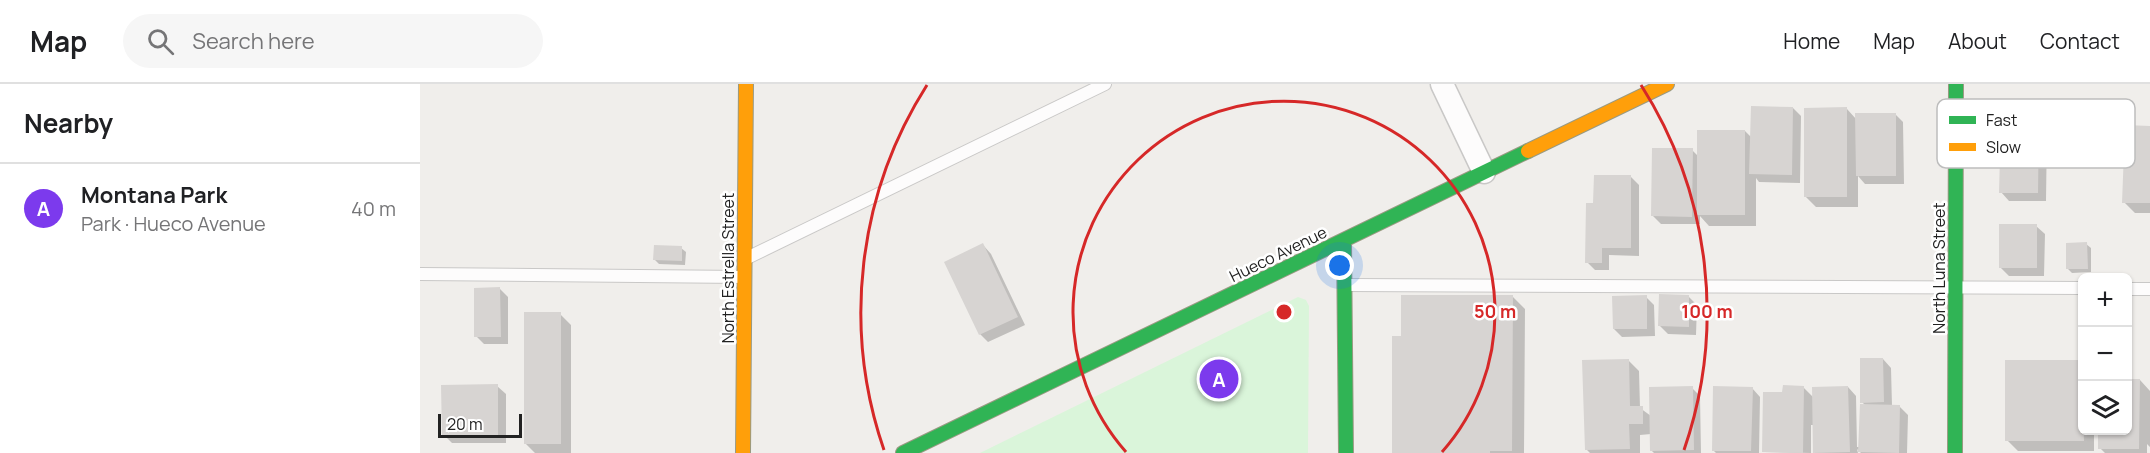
<!DOCTYPE html>
<meta charset="utf-8">
<style>
:root{--surface:#fff;--page:#f6f6f6;--text:#202124;--muted:#757577;--line:#e0e0e0;--accent:#7c3aed}
body{margin:0;font-family:Manrope,sans-serif;background:var(--page);color:var(--text)}
.controls{position:absolute;right:18px;bottom:18px;display:grid;overflow:hidden;border-radius:9px;box-shadow:0 2px 4px #0004}
.controls button{width:54px;height:54px;display:grid;place-items:center;padding:0;border:0;border-bottom:2px solid var(--line);background:var(--surface);color:var(--text);font:30px sans-serif}
.scale{position:absolute;left:18px;bottom:15px;width:84px;box-sizing:border-box;padding-left:6px;border:3px solid #222;border-top:0;font-size:16px;line-height:21px;white-space:nowrap;color:#222;-webkit-text-stroke:4px #fff;paint-order:stroke}
.you{position:absolute;left:920px;top:182px;width:21px;height:21px;margin:-15px;border:4px solid #fff;border-radius:50%;background:#1a73e8;box-shadow:0 0 0 9px #1a73e833}
.badge{display:grid;place-items:center;width:39px;height:39px;border-radius:50%;background:var(--accent);color:#fff;font-size:20px;font-weight:700}
.pin{position:absolute;translate:-50% -50%;border:3px solid #fff;box-shadow:0 2px 6px #0006}
.list{margin:0;padding:0;list-style:none}
h2{display:flex;justify-content:space-between;align-items:center;height:78px;margin:0;padding:0 24px;font-size:26px}
h2 small{font-size:20px;font-weight:400;color:var(--muted)}
.list li{display:grid;grid-template-columns:39px 1fr auto;gap:18px;align-items:center;box-sizing:border-box;height:90px;padding:0 24px;border-top:2px solid var(--line)}
.list b{display:block;font-size:22px;white-space:nowrap}
.list p{margin:0;font-size:20px;white-space:nowrap;color:var(--muted)}
.list em{font-size:20px;font-style:normal;color:var(--muted)}
.icon{flex:none;width:33px;height:33px;fill:none;stroke:currentColor;stroke-width:2;stroke-linecap:round;stroke-linejoin:round}
.map{position:relative;flex:none;width:1730px;height:369px;overflow:hidden}
header{display:flex;align-items:center;gap:36px;box-sizing:border-box;height:84px;padding:0 30px;background:var(--surface);border-bottom:2px solid var(--line)}
header strong{font-size:28px}
nav{display:flex;gap:33px;margin-inline-start:auto;font-size:21px}
.search{width:420px;height:54px;background:var(--page);display:flex;align-items:center;gap:15px;box-sizing:border-box;padding:0 21px;border-radius:33px;color:var(--muted);font-size:22px}
main{display:flex}
aside{flex:1;background:var(--surface)}
.map>svg:first-child{display:block}
.park{fill:#daf5da}
.shadow{fill:#0003}
.building{fill:#d7d4d2}
.lines{fill:none;stroke-linecap:round;stroke-linejoin:round}
.lane-casing{stroke:#c9c8c7;stroke-width:14}
.street-casing{stroke:#c9c8c7;stroke-width:25}
.fast-casing{stroke:#999a82;stroke-width:16}
.slow-casing{stroke:#999a82;stroke-width:16}
.lane{stroke:#fdfcfc;stroke-width:12}
.street{stroke:#fdfcfc;stroke-width:22}
.fast{stroke:#30b455;stroke-width:14}
.slow{stroke:#ff9f0a;stroke-width:14}
.ring{fill:none;stroke:#d62828;stroke-width:3}
.labels{text-anchor:middle;dominant-baseline:central;stroke-width:5;stroke-linejoin:round;paint-order:stroke}
.street-label{font-size:16px;fill:#222;stroke:#fff}
.key{fill:#fff;stroke:#bdbdbd;stroke-width:1.5}
.key-label{font-size:16px;fill:#222}
.centre{fill:#d62828;stroke:#fff;stroke-width:3}
.ring-label{font-size:18px;text-anchor:middle;font-weight:bold;fill:#d62828;stroke:#fff;stroke-width:5;stroke-linejoin:round;paint-order:stroke}
</style>
<header>
<strong>Map</strong>
<div class="search"><svg class="icon" aria-label="search" viewBox="0 0 24 24"><circle cx="10" cy="10" r="6"/><path d="M15 15l6 6"/></svg>Search here</div>
<nav><a>Home</a><a>Map</a><a>About</a><a>Contact</a></nav>
</header>
<main>
<aside>
<h2>Nearby<small></small></h2>
<ul class="list">
<li><span class="badge">A</span><div><b>Montana Park</b><p>Park · Hueco Avenue</p></div><em>40 m</em></li>
</ul>
</aside>
<div class="map">
<svg width="1730" height="369" viewBox="0 0 1730 369">
<rect width="100%" height="100%" fill="#f0eeeb"/>
<path class="park" d="M878 213 886 216 889 222 888 369H560Z"/>
<path class="shadow" d="M1373 24 1381 32 1380 99 1339 98 1336 94V142H1289L1280 132V140H1241L1233 132 1272 66 1278 72 1325 47 1332 54Z
M1427 25 1436 35 1475 30 1483 38 1484 100H1445L1438 92V123H1396L1385 112Z
M1619 36 1627 44 1626 117H1589L1581 108Z
M1730 43V129H1715L1704 118Z
M1211 93 1219 101V172L1189 171V186H1175L1167 178 1175 120Z
M1616 142 1625 150 1624 192H1589L1580 183Z
M1666 160 1671 164V188L1652 189 1648 185Z
M563 161 571 170 605 241 568 258 560 250Z
M261 164 266 168 265 181 239 180 235 176Z
M80 205 88 213V260H64L56 252Z
M1268 212 1277 221 1276 251 1248 250 1240 242Z
M1093 213 1105 225 1104 369H973Z
M1226 213 1234 221 1235 252 1202 253 1194 245Z
M140 230 151 241V369H115L105 359Z
M1463 275 1471 284 1472 322H1479L1488 331 1487 369H1441L1437 365 1438 369H1395L1394 341H1391V369L1344 368 1364 310 1383 303 1394 314 1428 303 1436 312 1437 363H1440L1445 321 1442 318Z
M1208 276 1219 287 1220 324 1231 332 1272 304 1280 312 1281 369H1234L1231 366V350L1220 351V369H1170L1166 365Z
M1587 277H1662V346H1674V367H1598L1587 356Z
M1708 296H1720L1730 307V363L1727 360V369H1685L1680 364 1708 346Z
M77 302 86 310V359H32L24 351Z
M1332 304 1340 313 1339 369H1296L1293 366Z"/>
<path class="building" d="M1331 22 1373 23 1372 91 1329 90Z
M1427 23V113H1384V24Z
M1435 29H1476V92H1436Z
M1581 33 1619 34 1618 109H1579Z
M1705 41 1730 42V119H1702Z
M1277 46H1325V131H1277Z
M1232 64H1273L1272 133 1231 132Z
M1174 91H1211V164H1182V179H1165L1166 119H1173Z
M1579 140H1617V184H1579Z
M1667 158 1668 185H1646V159Z
M563 159 598 233 559 251 524 178Z
M234 161 262 162V177L233 176Z
M80 203 81 253H54V204Z
M1239 210 1269 211V243L1238 242Z
M981 211H1093L1092 367H1070V369H972V252H981Z
M1227 211V245H1193L1192 212Z
M104 228H141V360H104Z
M1440 274H1463L1464 318 1440 319Z
M1209 275 1210 322H1223V340H1209L1210 365 1165 366 1162 276Z
M1585 276H1662L1664 357H1585Z
M1708 295H1720L1719 365H1678V346H1708Z
M78 300V351L22 352 21 301Z
M1363 301 1384 302 1383 369 1342 368 1343 308H1362Z
M1273 302 1274 366 1230 367 1229 303Z
M1293 302 1333 303 1331 367H1292Z
M1428 302 1430 368 1393 369 1392 303Z
M1440 320 1480 321 1479 369 1438 368Z"/>
<g class="lines">
<g class="lane-casing">
<path id="lane" d="M327 174 685 0
M0 190 323 193
M926 201 1662 204
M1708 205H1730"/>
</g>
<g class="street-casing">
<path id="street" d="M1022 0 1064 88"/>
</g>
<g class="fast-casing">
<path id="fast" d="M924 157 926 369
M483 369 1108 67
M1535 369 1536 0"/>
</g>
<g class="slow-casing">
<path id="slow" d="M1108 67 1247 0
M323 369 326 0"/>
</g>
<use href="#lane" class="lane"/>
<use href="#street" class="street"/>
<use href="#fast" class="fast"/>
<use href="#slow" class="slow"/>
</g>
<g class="ring">
<path d="M706 368A211 211 0 1 1 1022 368"/>
<path d="M464 366A423 423 0 0 1 507 1M1221 1A423 423 0 0 1 1264 366"/>
</g>
<g class="labels">
<g class="street-label">
<text transform="translate(858 170) rotate(-26)">Hueco Avenue</text>
<text transform="translate(308 184) rotate(-90)">North Estrella Street</text>
<text transform="translate(1519 184) rotate(-90)">North Luna Street</text>
</g>
</g>
<rect x="1517" y="15" width="198" height="69" rx="9" class="key"/>
<rect x="1529" y="32" width="27" height="8" fill="#30b455"/>
<rect x="1529" y="59" width="27" height="8" fill="#ff9f0a"/>
<g class="key-label">
<text x="1566" y="42">Fast</text>
<text x="1566" y="69">Slow</text>
</g>
<circle cx="864" cy="228" r="9" class="centre"/>
<g class="ring-label">
<text x="1075" y="234">50 m</text>
<text x="1287" y="234">100 m</text>
</g>
</svg>
<div class="controls">
<button>+</button>
<button>−</button>
<button><svg class="icon" aria-label="layers" viewBox="0 0 24 24"><path d="M12 4l9 5-9 5-9-5zM3 14l9 5 9-5"/></svg></button>
</div>
<div class="scale">20 m</div>
<div class="you"></div>
<div class="pin badge" style="left:799px;top:295px">A</div>
</div>
</main>
